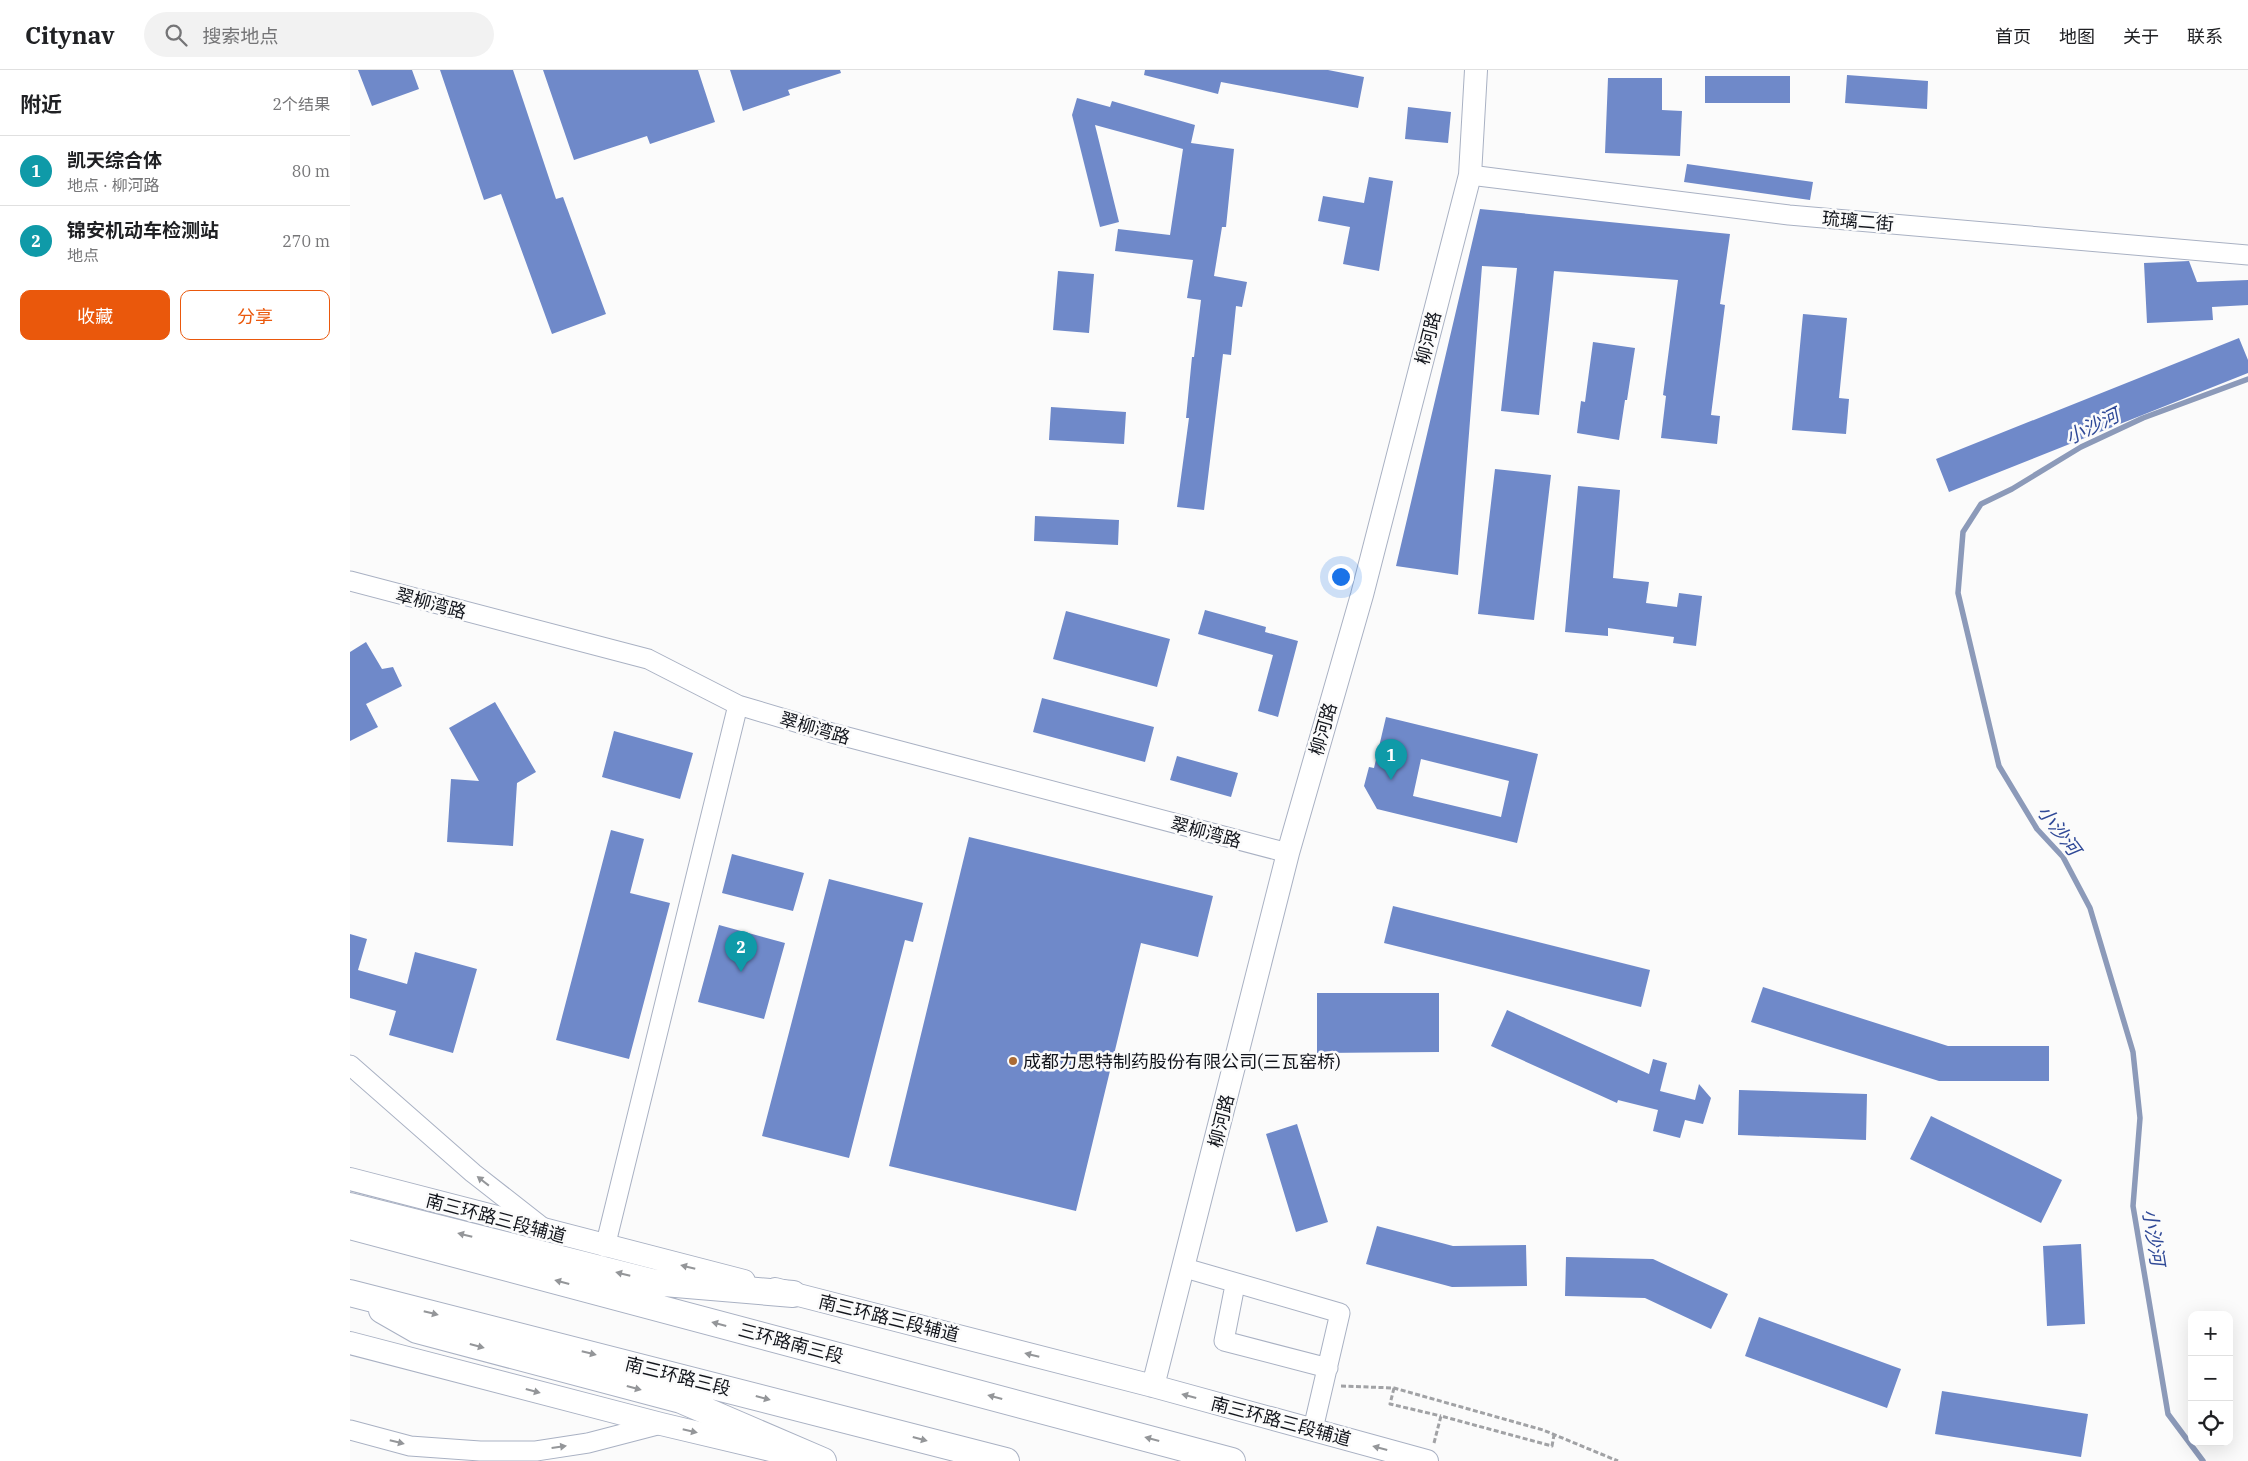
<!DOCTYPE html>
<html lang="zh">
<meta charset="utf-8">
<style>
:root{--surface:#fff;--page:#f2f2f2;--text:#202124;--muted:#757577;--line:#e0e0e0;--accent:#ea580c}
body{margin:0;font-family:"IBM Plex Serif","Noto Sans SC",serif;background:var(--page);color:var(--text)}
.controls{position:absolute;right:15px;bottom:15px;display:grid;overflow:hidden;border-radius:10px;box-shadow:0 5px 20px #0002}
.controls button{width:45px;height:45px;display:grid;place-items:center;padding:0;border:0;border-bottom:1px solid var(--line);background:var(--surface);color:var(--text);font:25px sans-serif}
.you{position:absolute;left:990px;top:506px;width:18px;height:18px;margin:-12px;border:4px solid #fff;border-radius:50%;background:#1a73e8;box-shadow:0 0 0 8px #1a73e833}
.badge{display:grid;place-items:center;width:32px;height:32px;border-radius:50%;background:var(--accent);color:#fff;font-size:16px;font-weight:700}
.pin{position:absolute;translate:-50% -41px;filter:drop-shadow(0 1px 2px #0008)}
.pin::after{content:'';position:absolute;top:26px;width:18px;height:15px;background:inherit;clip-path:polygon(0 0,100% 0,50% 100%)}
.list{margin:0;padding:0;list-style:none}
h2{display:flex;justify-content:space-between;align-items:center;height:65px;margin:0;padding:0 20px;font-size:21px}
h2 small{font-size:16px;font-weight:400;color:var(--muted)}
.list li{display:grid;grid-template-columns:32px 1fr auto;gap:15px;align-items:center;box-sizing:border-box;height:70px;padding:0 20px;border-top:1px solid var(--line)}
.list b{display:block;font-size:19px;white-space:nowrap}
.list p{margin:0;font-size:16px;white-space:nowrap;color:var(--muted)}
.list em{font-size:16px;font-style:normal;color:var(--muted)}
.actions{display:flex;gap:10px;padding:15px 20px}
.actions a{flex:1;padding:11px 0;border:1px solid var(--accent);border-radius:10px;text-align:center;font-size:18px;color:var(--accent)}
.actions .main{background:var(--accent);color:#fff}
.icon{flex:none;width:28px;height:28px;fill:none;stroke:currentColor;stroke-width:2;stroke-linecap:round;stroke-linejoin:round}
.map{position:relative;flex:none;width:1898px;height:1391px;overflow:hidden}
header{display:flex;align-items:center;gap:30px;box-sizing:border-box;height:70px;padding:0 25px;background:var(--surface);border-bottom:1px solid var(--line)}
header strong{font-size:24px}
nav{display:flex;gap:28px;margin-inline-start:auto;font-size:18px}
.search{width:350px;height:45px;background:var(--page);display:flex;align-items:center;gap:12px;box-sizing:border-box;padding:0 18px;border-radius:28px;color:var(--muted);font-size:19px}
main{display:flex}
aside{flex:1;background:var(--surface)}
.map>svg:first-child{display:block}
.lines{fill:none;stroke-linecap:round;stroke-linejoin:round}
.stream{stroke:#8c9ab9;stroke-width:5.5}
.building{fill:#6f89c9;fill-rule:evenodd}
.minor-casing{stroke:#a9b1c3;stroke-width:21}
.major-casing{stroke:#a9b1c3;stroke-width:24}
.highway-casing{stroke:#a9b1c3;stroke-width:28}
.path{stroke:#a1a2a5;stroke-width:3;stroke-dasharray:5 2.5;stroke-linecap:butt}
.minor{stroke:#fff;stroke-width:19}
.major{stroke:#fff;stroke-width:22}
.highway{stroke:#fff;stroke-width:26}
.oneway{fill:#949699}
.poi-dot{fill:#ab6b34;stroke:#fbfbfb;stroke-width:2}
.labels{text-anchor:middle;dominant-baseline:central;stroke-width:5;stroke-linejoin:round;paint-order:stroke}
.street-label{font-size:18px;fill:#12151c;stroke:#fbfbfb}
.poi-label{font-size:18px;fill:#12151c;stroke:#fbfbfb;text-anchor:start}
.water-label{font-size:19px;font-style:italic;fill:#2f4997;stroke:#fbfbfb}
</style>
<header>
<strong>Citynav</strong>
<div class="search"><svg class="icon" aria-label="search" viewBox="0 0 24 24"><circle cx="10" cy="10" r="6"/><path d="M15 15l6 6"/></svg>搜索地点</div>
<nav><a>首页</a><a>地图</a><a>关于</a><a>联系</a></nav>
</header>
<main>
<aside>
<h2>附近<small>2个结果</small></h2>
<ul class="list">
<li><span class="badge" style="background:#0f9aa8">1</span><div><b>凯天综合体</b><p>地点 · 柳河路</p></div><em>80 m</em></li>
<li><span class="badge" style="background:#0f9aa8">2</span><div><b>锦安机动车检测站</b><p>地点</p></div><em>270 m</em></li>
</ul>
<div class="actions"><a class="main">收藏</a><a>分享</a></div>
</aside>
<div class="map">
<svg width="1898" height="1391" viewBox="0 0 1898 1391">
<rect width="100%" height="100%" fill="#fbfbfb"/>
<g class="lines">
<path class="stream" d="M1853 1391 1818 1344 1783 1136 1790 1048 1783 982 1740 838 1713 787 1687 759 1649 696 1608 523 1613 462 1631 434 1662 419 1731 377 1793 348 1898 309"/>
</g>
<path class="building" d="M8 0H62L69 19 22 36Z
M90 0H163L206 129 213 127 256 244 202 264 151 124 134 130Z
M193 0H348L365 52 300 74 297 66 224 90Z
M380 0H490L491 3 438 20 440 25 393 41Z
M795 0H978L1014 7 1008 38 871 12 868 24 794 5Z
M1497 5 1578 11 1577 39 1495 33Z
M1355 6H1440V33H1355Z
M1258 8H1312V40L1332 41 1330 86 1255 83Z
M727 28 760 37 762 31 845 55 841 73 884 79 876 157H872L864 206 897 212 892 237 886 236 881 285 873 284 854 440 827 437 839 348H836L842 287H844L851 230 837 228 843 190 765 181 768 159 820 165 833 79 745 55 769 152 750 157 722 45Z
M1058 37 1101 42 1098 73 1055 69Z
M1337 94 1463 112 1460 130 1334 112Z
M1019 107 1043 111 1029 201 993 194 1000 157 968 151 973 126 1014 133Z
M1130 139 1380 164 1370 234 1375 235 1361 345 1370 346 1367 374 1311 368 1316 326 1313 325 1328 210 1204 201 1189 345 1151 341 1167 198 1132 196 1108 505 1046 496Z
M1839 191 1847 212 1898 210V235L1862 237 1863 250 1797 253 1794 193Z
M708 201 744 204 739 263 703 260Z
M1453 244 1497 248 1489 328 1499 329 1496 364 1442 360Z
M1889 268 1898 290V303L1599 422 1586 389Z
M1243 272 1285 278 1277 330H1275L1269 370 1227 363 1231 331 1235 332Z
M701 337 776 342 774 374 699 370Z
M1145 399 1201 405 1184 550 1128 544Z
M1228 416 1270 420 1263 508 1299 512 1296 533 1327 537 1329 523 1352 526 1346 576 1323 573 1324 567 1258 558V566L1215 562Z
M685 446 769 450 768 475 684 471Z
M855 540 916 557 915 562 948 571 928 647 908 641 923 585 848 564Z
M716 541 820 569 807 617 703 589Z
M16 572 32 599 43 597 52 616 16 634 28 657 0 671V582Z
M692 628 804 657 795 692 683 662Z
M145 632 186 702 167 713 163 776 97 772 101 709 129 711 99 658Z
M1036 647 1188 684 1167 773 1027 739 1014 716 1019 697 1024 698ZM1071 689 1159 711 1151 747 1063 726Z
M264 661 343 683 330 729 252 707Z
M827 686 888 703 881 727 820 710Z
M261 760 294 769 280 823 320 833 279 989 206 970Z
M619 767 863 826 848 887 791 873 726 1141 539 1096Z
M382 784 454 803 443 841 372 823Z
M479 809 573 833 563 872 555 870 499 1088 412 1066Z
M1043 836 1300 900 1291 937 1034 873Z
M369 855 435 873 414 949 348 932Z
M0 864 17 869 8 900 57 914 65 882 127 899 103 983 39 965 46 941 0 928Z
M1413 917 1598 976H1699V1011H1589L1401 952Z
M967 923H1089V982L967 983Z
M1157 940 1299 1004 1303 989 1317 993 1310 1021 1345 1030 1349 1014 1361 1028 1353 1054 1335 1050 1330 1068 1303 1061 1308 1040 1268 1030 1267 1033 1141 976Z
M1389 1020 1517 1024 1516 1070 1388 1065Z
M1581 1046 1712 1110 1691 1153 1560 1089Z
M947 1054 978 1152 946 1162 916 1064Z
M1027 1156 1103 1176 1176 1175 1177 1216 1102 1217 1016 1194Z
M1731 1174 1735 1254 1697 1256 1693 1176Z
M1216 1187 1303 1189 1378 1224 1361 1259 1295 1228 1215 1226Z
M1409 1247 1551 1299 1537 1338 1395 1286Z
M1592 1321 1738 1344 1731 1387 1585 1364Z"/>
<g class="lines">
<g class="minor-casing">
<path id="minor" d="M1120 105 1439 145 1898 185
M0 511 298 589 388 635 482 663 938 783
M0 995 123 1103 192 1157
M255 1177 388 635
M835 1198 990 1243 963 1359
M885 1215 874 1271 978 1298
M0 1360 60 1376 130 1381H186L238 1373 311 1354"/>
</g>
<g class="major-casing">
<path id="major" d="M0 1109 394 1211
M425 1219 803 1316 1077 1391
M0 1273 311 1354 433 1383
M803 1316 938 783 1012 525 1120 105 1126 0"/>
</g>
<g class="highway-casing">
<path id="highway" d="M0 1136 302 1212 443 1224
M0 1156 882 1391
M0 1223 656 1391
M32 1240 67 1260 331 1330 473 1391"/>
</g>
<path class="path" d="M991 1316 1044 1318 1193 1360 1268 1391
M1044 1318 1040 1334 1091 1346
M1084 1373 1091 1346 1202 1376 1204 1365"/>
<use href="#minor" class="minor"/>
<use href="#major" class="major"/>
<use href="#highway" class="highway"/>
</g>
<defs><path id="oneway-solid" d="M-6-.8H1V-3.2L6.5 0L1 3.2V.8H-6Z" transform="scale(1.25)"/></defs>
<g class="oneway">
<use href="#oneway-solid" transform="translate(133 1111) rotate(-142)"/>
<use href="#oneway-solid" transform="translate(115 1165) rotate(-166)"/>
<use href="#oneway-solid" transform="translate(338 1197) rotate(-166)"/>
<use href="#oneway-solid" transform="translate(273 1204) rotate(-166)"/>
<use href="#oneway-solid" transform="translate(212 1212) rotate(-165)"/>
<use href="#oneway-solid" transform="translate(81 1243) rotate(14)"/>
<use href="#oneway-solid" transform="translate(369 1254) rotate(-165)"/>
<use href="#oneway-solid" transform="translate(127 1276) rotate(15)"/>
<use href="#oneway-solid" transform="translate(239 1283) rotate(14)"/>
<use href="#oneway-solid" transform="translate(682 1285) rotate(-166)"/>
<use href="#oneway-solid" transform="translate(284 1318) rotate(15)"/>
<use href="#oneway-solid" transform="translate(183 1321) rotate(15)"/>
<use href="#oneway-solid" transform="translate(839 1326) rotate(-165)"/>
<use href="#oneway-solid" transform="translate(645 1327) rotate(-165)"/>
<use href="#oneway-solid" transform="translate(413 1328) rotate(15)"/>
<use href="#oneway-solid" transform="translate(340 1361) rotate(13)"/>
<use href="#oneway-solid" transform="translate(570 1369) rotate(15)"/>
<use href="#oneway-solid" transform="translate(802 1369) rotate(-165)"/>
<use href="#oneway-solid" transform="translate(47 1372) rotate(14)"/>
<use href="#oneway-solid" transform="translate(209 1377) rotate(-8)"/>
<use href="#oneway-solid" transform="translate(1030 1378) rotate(-165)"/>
</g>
<circle class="poi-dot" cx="663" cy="991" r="5"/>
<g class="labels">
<g class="street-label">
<text transform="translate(1508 151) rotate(5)">琉璃二街</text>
<text transform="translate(1078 268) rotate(-76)">柳河路</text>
<text transform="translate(81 533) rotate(15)">翠柳湾路</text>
<text transform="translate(465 658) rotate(16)">翠柳湾路</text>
<text transform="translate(973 659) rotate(-74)">柳河路</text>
<text transform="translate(856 762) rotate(15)">翠柳湾路</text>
<text transform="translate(871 1051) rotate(-76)">柳河路</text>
<text transform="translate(146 1148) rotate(15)">南三环路三段辅道</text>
<text transform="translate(539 1248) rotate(14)">南三环路三段辅道</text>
<text transform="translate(441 1273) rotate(15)">三环路南三段</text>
<text transform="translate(328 1306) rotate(14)">南三环路三段</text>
<text transform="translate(931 1351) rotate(15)">南三环路三段辅道</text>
</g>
<g class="poi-label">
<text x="673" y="991">成都力思特制药股份有限公司(三瓦窑桥)</text>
</g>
<g class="water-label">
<text transform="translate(1742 356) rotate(-26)">小沙河</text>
<text transform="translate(1709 760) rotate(53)">小沙河</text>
<text transform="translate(1804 1167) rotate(81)">小沙河</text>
</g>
</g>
</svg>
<div class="controls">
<button>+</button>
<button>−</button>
<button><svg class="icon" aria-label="locate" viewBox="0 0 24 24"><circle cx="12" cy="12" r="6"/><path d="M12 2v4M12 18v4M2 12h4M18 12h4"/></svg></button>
</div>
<div class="you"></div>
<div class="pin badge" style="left:1041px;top:710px;background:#0f9aa8">1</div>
<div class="pin badge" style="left:391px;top:902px;background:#0f9aa8">2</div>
</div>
</main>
